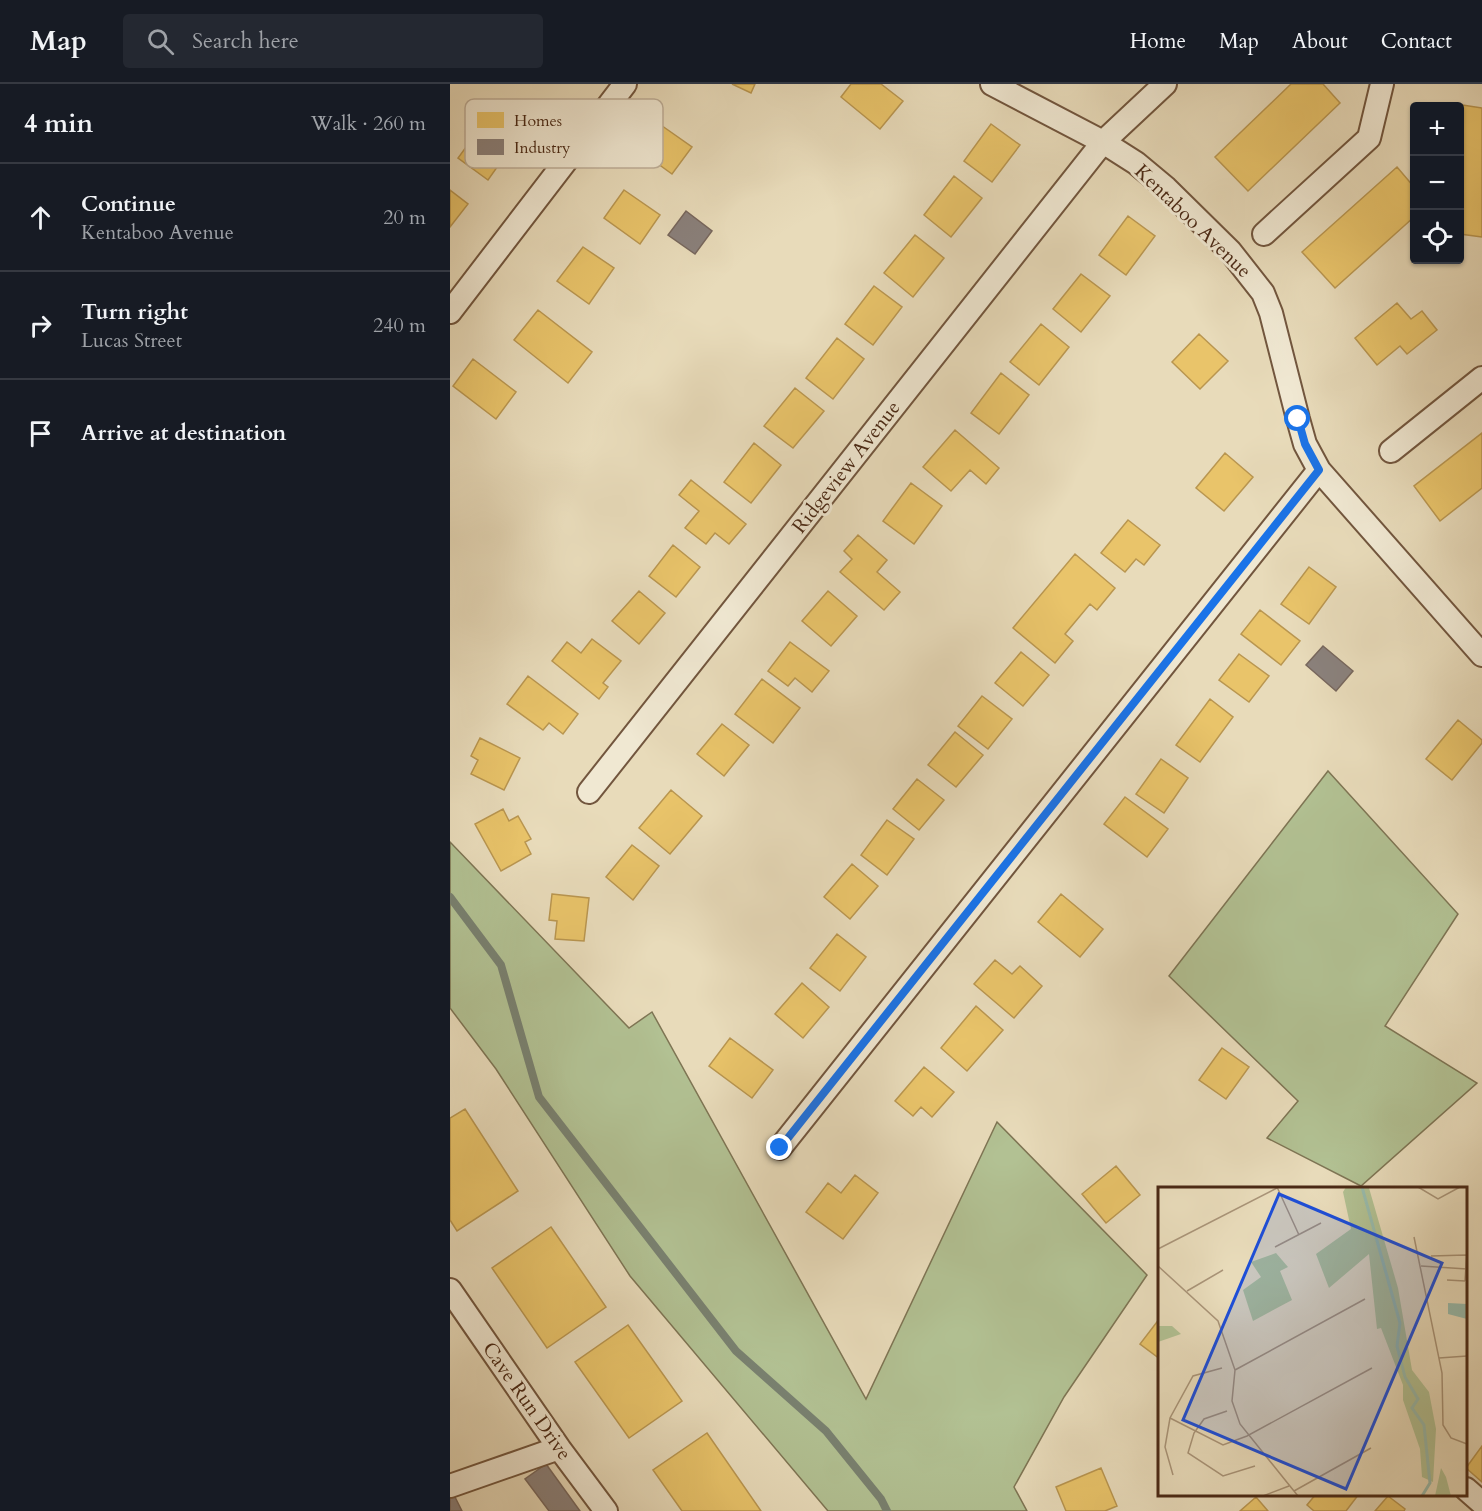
<!DOCTYPE html>
<meta charset="utf-8">
<style>
:root{--surface:#171b24;--page:#242831;--text:#f1f3f6;--muted:#9ea1a6;--line:#363941}
body{margin:0;font-family:Cardo,serif;background:var(--page);color:var(--text)}
.controls{position:absolute;right:18px;top:18px;display:grid;overflow:hidden;border-radius:6px;box-shadow:0 2px 4px #0004}
.controls button{width:54px;height:54px;display:grid;place-items:center;padding:0;border:0;border-bottom:2px solid var(--line);background:var(--surface);color:var(--text);font:30px sans-serif}
.stop{position:absolute;width:18px;height:18px;margin:-14px;border:4px solid #1a73e8;border-radius:50%;background:#fff}
.stop.end{background:#1a73e8;border-color:#fff;box-shadow:0 2px 6px #0008}
.list{margin:0;padding:0;list-style:none}
h2{display:flex;justify-content:space-between;align-items:center;height:78px;margin:0;padding:0 24px;font-size:26px}
h2 small{font-size:20px;font-weight:400;color:var(--muted)}
.list li{display:grid;grid-template-columns:39px 1fr auto;gap:18px;align-items:center;box-sizing:border-box;height:108px;padding:0 24px;border-top:2px solid var(--line)}
.list b{display:block;font-size:22px;white-space:nowrap}
.list p{margin:0;font-size:20px;white-space:nowrap;color:var(--muted)}
.list em{font-size:20px;font-style:normal;color:var(--muted)}
.icon{flex:none;width:33px;height:33px;fill:none;stroke:currentColor;stroke-width:2;stroke-linecap:round;stroke-linejoin:round}
.map{position:relative;flex:none;width:1032px;height:1427px;overflow:hidden}
header{display:flex;align-items:center;gap:36px;box-sizing:border-box;height:84px;padding:0 30px;background:var(--surface);border-bottom:2px solid var(--line)}
header strong{font-size:28px}
nav{display:flex;gap:33px;margin-inline-start:auto;font-size:21px}
.search{width:420px;height:54px;background:var(--page);display:flex;align-items:center;gap:15px;box-sizing:border-box;padding:0 21px;border-radius:6px;color:var(--muted);font-size:22px}
main{display:flex}
aside{flex:1;background:var(--surface)}
.map>svg:first-child{display:block}
.green{fill:#b2c193;stroke:#7e7554;stroke-width:1.5}
.homes{fill:#e9c46a;stroke:#b99650;stroke-width:1.5}
.industry{fill:#8a817c;stroke:#77675d;stroke-width:1.5}
.lines{fill:none;stroke-linecap:round;stroke-linejoin:round}
.stream{stroke:#798170;stroke-width:8}
.street-casing{stroke:#72563e;stroke-width:26}
.street{stroke:#f0e8d2;stroke-width:22}
.route{stroke:#1a73e8;stroke-width:8}
.labels{text-anchor:middle;dominant-baseline:central;stroke-width:6;stroke-linejoin:round;paint-order:stroke}
.street-label{font-size:20px;fill:#4a2915;stroke:#f0e8d2}
.inset-river{fill:none;stroke:#98bbac;stroke-width:3}
.inset-road{fill:none;stroke:#a99478;stroke-width:1.5}
.view{fill:#1d4ed8;fill-opacity:0.15;stroke:#1d4ed8;stroke-width:3}
.inset-edge{fill:none;stroke:#4a2915;stroke-width:3}
.key{fill:#f0e8d2;stroke:#beaf99;stroke-width:1.5}
.key-label{font-size:16px;fill:#4a2915}
</style>
<header>
<strong>Map</strong>
<div class="search"><svg class="icon" aria-label="search" viewBox="0 0 24 24"><circle cx="10" cy="10" r="6"/><path d="M15 15l6 6"/></svg>Search here</div>
<nav><a>Home</a><a>Map</a><a>About</a><a>Contact</a></nav>
</header>
<main>
<aside>
<h2>4 min<small>Walk · 260 m</small></h2>
<ul class="list">
<li><svg class="icon" aria-label="ahead" viewBox="0 0 24 24"><path d="M12 20V5M6 11l6-6 6 6"/></svg><div><b>Continue</b><p>Kentaboo Avenue</p></div><em>20 m</em></li>
<li><svg class="icon" aria-label="right" viewBox="0 0 24 24"><path d="M7 20v-9h11M14 6l5 5-5 5"/></svg><div><b>Turn right</b><p>Lucas Street</p></div><em>240 m</em></li>
<li><svg class="icon" aria-label="arrive" viewBox="0 0 24 24"><path d="M6 21V4h12l-3 4 3 4H6"/></svg><div><b>Arrive at destination</b></div></li>
</ul>
</aside>
<div class="map">
<svg width="1032" height="1427" viewBox="0 0 1032 1427">
<rect width="100%" height="100%" fill="#e8dbba"/>
<filter id="stains"><feTurbulence type="fractalNoise" baseFrequency=".00333" numOctaves="4"/><feColorMatrix values="0 0 0 0 .2 0 0 0 0 .09 0 0 0 0 .02 0 0 0 .5 -.17"/></filter>
<radialGradient id="worn" r=".72"><stop offset=".6" stop-color="#630" stop-opacity="0"/><stop offset="1" stop-color="#630" stop-opacity=".3"/></radialGradient>
<path class="green" d="M878 687 1008 830 935 942 1027 999 911 1102 817 1054 848 1017 719 892Z
M0 758 179 944 202 928 416 1315 547 1038 697 1191 614 1313 564 1403 577 1427H378L180 1192 46 985 0 924Z"/>
<path class="homes" d="M282 0H305L301 9Z
M401 0H431L453 17 430 45 391 13Z
M841 0H873L890 19 798 107 765 73Z
M1006 20 1032 24V153L1010 150V22H1006Z
M208 39 242 63 222 90 189 66Z
M541 40 570 61 542 98 514 77Z
M30 44 60 65 38 96 8 74Z
M947 83 964 103V133L885 204 852 168Z
M504 92 532 114 501 153 474 131Z
M0 106 18 120 0 143Z
M174 106 210 131 190 160 154 134Z
M678 132 705 152 676 191 649 171Z
M465 151 494 174 463 213 434 189Z
M133 163 164 184 139 220 107 197Z
M631 190 660 212 631 248 603 225Z
M424 202 452 223 423 261 395 240Z
M947 219 961 235 972 227 987 246 957 270 950 262 927 281 905 254Z
M88 226 142 268 118 299 64 256Z
M591 240 619 263 589 301 560 278Z
M749 250 778 277 750 305 722 278Z
M387 254 414 275 383 315 356 294Z
M23 275 66 308 46 335 3 302Z
M551 289 579 311 549 350 521 329Z
M345 304 374 327 343 364 314 342Z
M505 346 549 384 536 400 520 386 501 407 473 383Z
M1032 349V404L990 437 964 402Z
M304 359 331 381 301 419 274 398Z
M775 369 803 393 774 427 746 404Z
M241 396 296 440 279 460 265 449 256 460 235 444 249 427 229 411Z
M461 399 492 422 464 460 433 437Z
M678 436 710 461 694 481 686 475 675 488 651 469Z
M408 451 437 476 427 488 450 508 434 526 390 488 402 475 394 467Z
M223 461 250 483 226 513 199 492Z
M625 470 665 504 647 526 640 520 615 550 623 557 605 579 563 544Z
M859 483 886 503 859 540 831 520Z
M189 507 215 529 189 560 162 537Z
M378 507 407 532 381 562 352 537Z
M810 526 850 557 831 581 791 550Z
M142 555 171 577 153 599 158 603 149 615 102 577 117 558 131 569Z
M340 558 379 587 362 608 345 594 338 602 318 587Z
M571 568 599 591 573 622 545 599Z
M789 570 819 592 799 618 769 596Z
M78 592 128 630 113 650 99 639 93 646 57 620Z
M312 595 350 624 323 659 285 630Z
M532 612 562 635 538 665 508 642Z
M760 615 783 633 750 678 726 661Z
M1008 636 1032 656V659L1002 696 976 675Z
M272 640 299 661 274 692 247 670Z
M505 648 533 671 506 703 478 681Z
M30 654 70 674 54 706 21 690 28 676 21 672Z
M711 675 738 694 714 729 686 710Z
M467 695 494 716 469 746 443 725Z
M221 706 252 732 220 770 189 744Z
M675 713 718 745 697 773 654 740Z
M53 725 59 737 68 732 81 755 75 758 81 770 51 787 25 740Z
M437 736 464 755 437 791 411 771Z
M182 761 209 782 183 816 156 793Z
M402 780 428 802 400 835 374 813Z
M102 810 139 814 134 857 105 855 107 837 99 836Z
M611 810 653 845 630 873 588 838Z
M387 850 416 873 390 907 360 884Z
M545 876 562 890 570 882 592 902 564 934 524 900Z
M352 899 379 923 353 954 325 930Z
M526 922 553 946 517 987 491 964Z
M280 954 323 986 302 1014 259 982Z
M772 964 799 983 776 1015 749 996Z
M474 983 504 1008 482 1033 471 1023 463 1032 445 1017Z
M15 1025 68 1107 7 1147 0 1136V1034Z
M666 1082 690 1111 656 1139 632 1110Z
M405 1091 428 1109 393 1155 356 1128 378 1099 391 1109Z
M101 1143 156 1223 97 1264 42 1184Z
M710 1234V1275L690 1260Z
M178 1241 232 1317 179 1354 125 1278Z
M257 1349 311 1427H232L203 1386Z
M1032 1362V1398L1016 1384Z
M651 1384 667 1422 655 1427H616L606 1403Z
M866 1410H909L896 1427H864L857 1421Z
M938 1412 955 1425 954 1427H925Z
M806 1413 818 1427H790Z"/>
<path class="industry" d="M236 127 262 147 245 170 218 151Z
M873 562 903 587 886 607 856 581Z
M96 1380 130 1427H99L75 1395Z
M4 1411 12 1427H0V1413Z"/>
<g class="lines">
<path class="stream" d="M0 813 51 881 89 1013 286 1267 376 1347 431 1415 437 1427"/>
<g class="street-casing">
<path id="street" d="M542 0 653 58 686 79 716 104 780 167 813 209 821 229 848 335 855 360 869 386 1032 571
M814 150 919 54 932 0
M0 228 175 0
M941 367 1032 294
M139 708 653 58 715 0
M330 1064 869 386
M0 1206 109 1364 156 1427
M0 1402 109 1364
M1016 1405 1032 1419"/>
</g>
<use href="#street" class="street"/>
</g>
<g class="lines">
<path class="route" d="M330 1064 869 386 855 360 848 335"/>
</g>
<g class="labels">
<g class="street-label">
<text transform="translate(743 137) rotate(44)">Kentaboo Avenue</text>
<text transform="translate(396 383) rotate(-52)">Ridgeview Avenue</text>
<text transform="translate(77 1317) rotate(55)">Cave Run Drive</text>
</g>
</g>
<g transform="translate(708 1103)">
<rect width="309" height="309" fill="#e8dbba"/>
<path d="M188 0 211 1 240 101 254 183 271 205 278 242 275 295 264 290 262 262 245 213V198L223 141 219 142 211 67 171 101 158 67 193 42 185 5ZM118 66 130 80 122 84 134 113 95 134 85 103 103 90 93 75ZM0 139H14L23 147 0 155ZM283 281 288 290 293 309H277Z" fill="#b2c193"/>
<path d="M290 116 309 117V132L290 127Z" fill="#98bbac"/>
<path class="inset-river" d="M204 0 242 136 239 159 247 190 260 212 254 221 266 238 272 296 264 309"/>
<path class="inset-road" d="M119 0 141 48M260 0 280 12 302 0M256 50 284 186 285 238 293 251 309 257M117 60 163 36M0 62 119 1M273 69 308 68M0 79 60 134 77 183 74 214 82 237 140 309M263 79 309 82M289 93 307 94M307 94 309 64M29 104 65 83M281 171 309 169M77 183 207 112M69 224 46 232 36 246 30 266 65 289 97 279M12 231 65 258 89 249 214 181M15 288 7 260 12 231 35 189 64 181M136 304 213 261M105 309 131 299"/>
<path class="view" d="M121 7 284 76 188 302 25 233Z"/>
<rect width="309" height="309" class="inset-edge"/>
</g>
<rect x="15" y="15" width="198" height="69" rx="9" class="key"/>
<rect x="27" y="28" width="27" height="16" fill="#e9c46a"/>
<rect x="27" y="55" width="27" height="16" fill="#8a817c"/>
<g class="key-label">
<text x="64" y="42">Homes</text>
<text x="64" y="69">Industry</text>
</g>
<rect width="100%" height="100%" filter="url(#stains)"/>
<rect width="100%" height="100%" fill="url(#worn)"/>
</svg>
<div class="controls">
<button>+</button>
<button>−</button>
<button><svg class="icon" aria-label="locate" viewBox="0 0 24 24"><circle cx="12" cy="12" r="6"/><path d="M12 2v4M12 18v4M2 12h4M18 12h4"/></svg></button>
</div>
<div class="stop" style="left:848px;top:335px"></div>
<div class="stop end" style="left:330px;top:1064px"></div>
</div>
</main>
